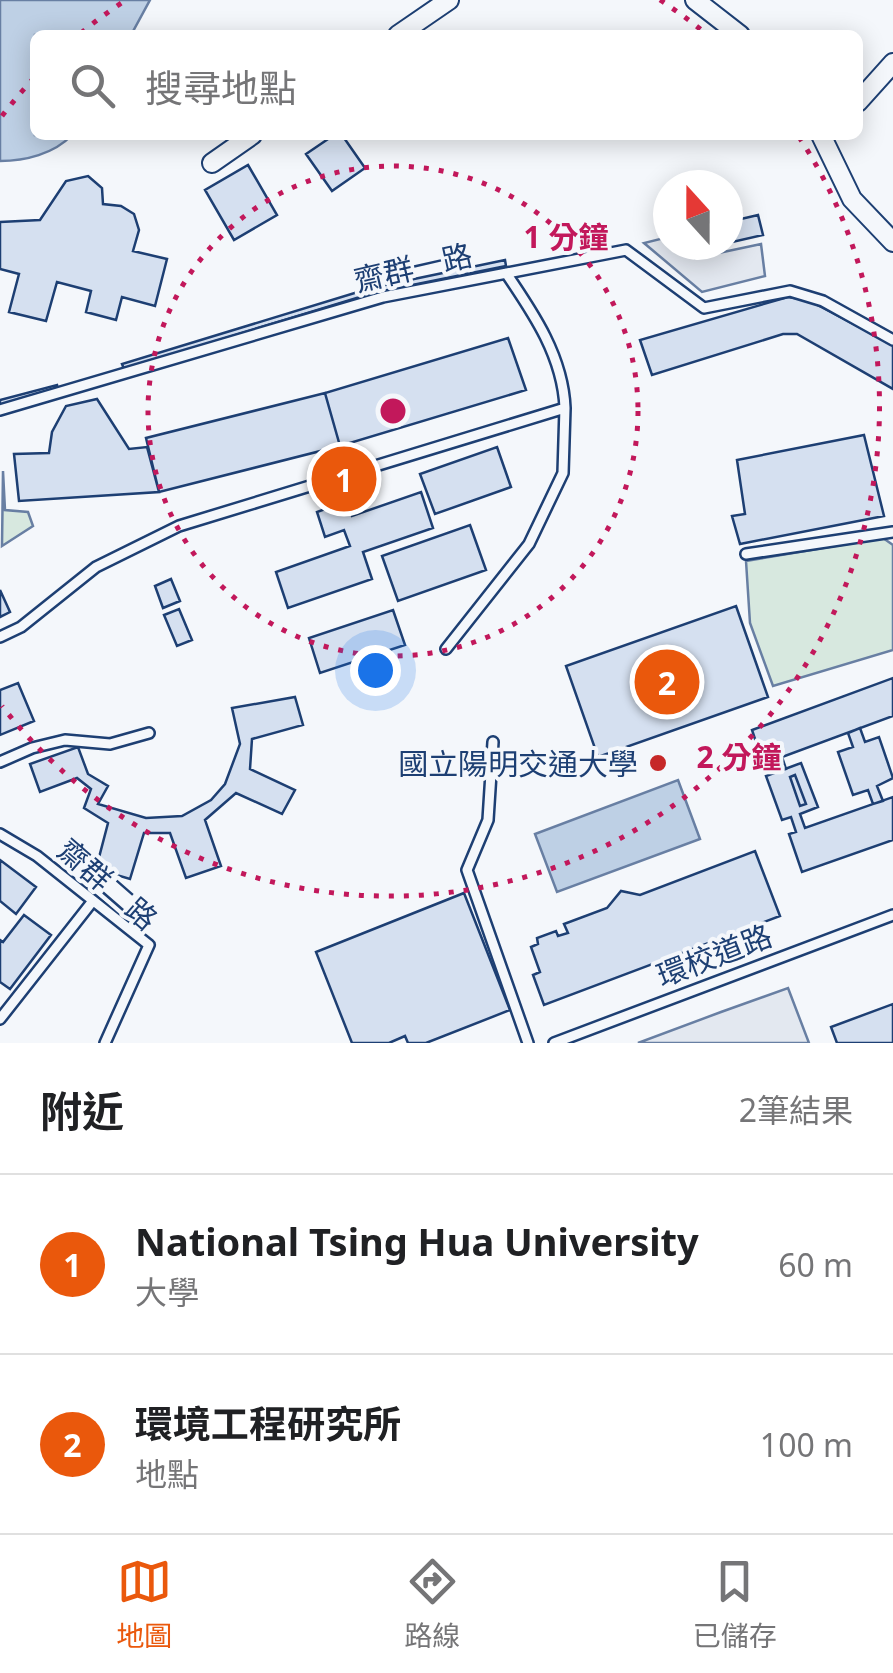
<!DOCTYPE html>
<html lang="zh-TW">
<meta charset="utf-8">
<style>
:root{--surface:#fff;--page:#f2f2f2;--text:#202124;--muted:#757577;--line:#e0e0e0;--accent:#ea580c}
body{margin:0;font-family:"Noto Sans","Noto Sans TC",sans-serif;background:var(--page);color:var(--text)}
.compass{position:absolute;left:653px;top:170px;width:90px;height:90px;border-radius:50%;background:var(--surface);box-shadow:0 5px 25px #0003;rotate:339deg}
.you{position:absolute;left:375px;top:670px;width:35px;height:35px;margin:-25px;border:8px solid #fff;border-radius:50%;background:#1a73e8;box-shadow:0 0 0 15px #1a73e833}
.badge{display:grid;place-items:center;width:65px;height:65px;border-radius:50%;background:var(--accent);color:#fff;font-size:32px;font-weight:700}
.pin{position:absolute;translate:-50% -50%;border:5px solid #fff;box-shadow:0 2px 10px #0006}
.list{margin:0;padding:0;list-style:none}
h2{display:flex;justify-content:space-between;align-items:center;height:130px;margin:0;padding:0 40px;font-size:42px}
h2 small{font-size:32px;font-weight:400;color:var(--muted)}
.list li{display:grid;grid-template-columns:65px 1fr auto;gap:30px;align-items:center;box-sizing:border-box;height:180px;padding:0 40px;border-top:2px solid var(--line)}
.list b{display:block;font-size:38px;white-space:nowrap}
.list p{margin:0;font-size:32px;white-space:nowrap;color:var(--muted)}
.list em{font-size:32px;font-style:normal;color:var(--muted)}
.icon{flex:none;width:55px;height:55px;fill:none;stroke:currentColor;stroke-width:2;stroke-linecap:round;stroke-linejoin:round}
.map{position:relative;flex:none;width:893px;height:1043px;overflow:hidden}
.search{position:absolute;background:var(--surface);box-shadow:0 5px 25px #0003;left:30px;right:30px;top:30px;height:110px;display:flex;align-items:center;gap:25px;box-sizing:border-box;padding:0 35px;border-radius:15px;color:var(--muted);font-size:38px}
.sheet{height:490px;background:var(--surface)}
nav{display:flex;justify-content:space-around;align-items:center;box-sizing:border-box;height:140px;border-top:2px solid var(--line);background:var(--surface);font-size:28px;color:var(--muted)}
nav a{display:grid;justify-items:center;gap:5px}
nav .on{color:var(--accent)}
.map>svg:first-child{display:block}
.green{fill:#d7e8df;stroke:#687fa3;stroke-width:2.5}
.parking{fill:#e3e8f0;stroke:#687fa3;stroke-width:2.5}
.water{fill:#bed0e5;stroke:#687fa3;stroke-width:2.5}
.building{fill:#d5e0f0;stroke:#1d3f73;stroke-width:2.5}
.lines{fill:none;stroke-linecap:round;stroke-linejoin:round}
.lane-casing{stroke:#1d3f73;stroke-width:14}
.street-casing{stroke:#1d3f73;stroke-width:22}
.lane{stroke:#f4f7fb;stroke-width:9}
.street{stroke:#f4f7fb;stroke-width:18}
.ring{fill:none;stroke:#c2185b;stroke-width:5;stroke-dasharray:5 10}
.poi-dot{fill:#c62828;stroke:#f4f7fb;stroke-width:4}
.labels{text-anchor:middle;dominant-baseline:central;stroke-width:8;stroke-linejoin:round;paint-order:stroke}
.street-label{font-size:30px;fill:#1d3f73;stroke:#f4f7fb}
.poi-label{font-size:30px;fill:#1d3f73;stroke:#f4f7fb;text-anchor:end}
.centre{fill:#c2185b;stroke:#f4f7fb;stroke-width:5}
.ring-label{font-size:30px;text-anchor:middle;font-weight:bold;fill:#c2185b;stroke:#f4f7fb;stroke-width:8;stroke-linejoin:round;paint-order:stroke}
</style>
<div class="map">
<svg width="893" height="1043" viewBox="0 0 893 1043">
<rect width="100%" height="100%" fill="#f4f7fb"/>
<path class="green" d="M3 471 5 510 28 512 33 526 2 546Z
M883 538 893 545V650L773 686 750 623 746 561Z"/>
<path class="parking" d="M668 237V245H690L695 258 761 244 765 276 702 292 644 243Z
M788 988 809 1043H638L721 1012Z"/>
<path class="water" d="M0 0H150L131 35H35V135H72C54 154 25 161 0 161Z
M678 780 700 839 557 892 535 834Z"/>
<path class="building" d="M334 135H342L365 168 332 191 306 154Z
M248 165 277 215 234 240 205 190Z
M88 176 102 188 103 204 121 206 134 214 139 230 133 251 167 259 155 306 122 297 116 320 86 312 91 291 57 282 46 321 9 312 19 274 0 269V222L40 220 66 181Z
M758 215 763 235 728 243V222Z
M505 260 506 266 373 293 124 369 122 364 371 288Z
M788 297 808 300 893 345V389L797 334H783L652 375 640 340Z
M508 338 526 390 340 446 325 393Z
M57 385 58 391 0 406V400Z
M325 393 340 446 159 492 146 438Z
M97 399 129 449 147 447 159 492 19 501 14 454 49 453 52 432 66 406Z
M864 435 884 516 740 544 732 516 745 514 737 460Z
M497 447 511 487 435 514 420 474Z
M421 492 433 528 363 552 372 579 288 608 276 572 350 546 344 530 325 537 317 512 347 501 352 516Z
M470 525 486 570 398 601 382 556Z
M171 579 180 601 163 608 155 586Z
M0 590 10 612 0 617Z
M736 606 768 697 598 757 566 666Z
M179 609 192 640 177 646 164 615Z
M393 610 405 645 320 673 309 638Z
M893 678V716L782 757 786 769 777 772 773 759 763 763 752 730Z
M18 683 34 721 0 735V690Z
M295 697 303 725 252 739 250 769 295 790 282 814 236 793 205 820 221 866 186 878 170 833H144L130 879 96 869 108 823 84 808 91 789 77 778 40 792 30 764 78 747 88 774 108 786 98 804 146 818 182 816 211 800 225 784 240 744 232 708Z
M860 728 865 742 879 737 893 778 877 786 883 801 873 804 868 790 853 795 838 752 853 747 848 733Z
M801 763 818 807 800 814 805 828 893 797V840L802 872 789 834 796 832 791 817 782 820 766 776Z
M795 775 806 804 800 806 790 777Z
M755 851 780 916 544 1005 533 975 540 972 531 947 538 944 537 938 556 931 558 936 568 933 564 924 607 908 621 891 640 895Z
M0 860 36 887 16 914 0 901Z
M464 893 510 1010 426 1043H408L405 1036 389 1043H352L316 952Z
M24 915 51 935 10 989 0 982V940L3 942Z
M893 1004V1043H837L831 1027Z"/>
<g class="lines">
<g class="lane-casing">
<path id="lane" d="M0 410 383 297 626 250 704 308 790 291 823 301 893 340
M746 554 893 532
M0 637 21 627 96 567 179 526 565 408C563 357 534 314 506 273
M446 649 529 544 563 473 565 408
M493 742 488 820 467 870 528 1043
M0 762 32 748 65 740 110 744 149 733
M0 834 37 856 149 945 105 1043
M0 1019 92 902
M554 1043 893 915"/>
</g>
<g class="street-casing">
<path id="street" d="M695 0 740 35
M398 35 449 0
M858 102 893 63
M821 135 852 199 893 242
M212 163 252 135"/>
</g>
<use href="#lane" class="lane"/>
<use href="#street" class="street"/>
</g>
<g class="ring">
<circle cx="393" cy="411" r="245"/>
<path d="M2 116A490 490 0 0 1 35 77M81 33A490 490 0 0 1 126 0M660 0A490 490 0 0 1 705 33M799 137A490 490 0 0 1 2 706"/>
</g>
<circle class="poi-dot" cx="658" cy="763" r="10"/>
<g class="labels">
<g class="street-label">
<text transform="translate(413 267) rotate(-13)">齋群一路</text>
<text transform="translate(108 884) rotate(41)">齋群二路</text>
<text transform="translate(714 955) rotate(-21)">環校道路</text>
</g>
<g class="poi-label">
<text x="638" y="763">國立陽明交通大學</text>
</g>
</g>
<circle cx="393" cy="411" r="15" class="centre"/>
<g class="ring-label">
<text x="566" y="248">1 分鐘</text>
<text x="739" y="768">2 分鐘</text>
</g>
</svg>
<svg class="compass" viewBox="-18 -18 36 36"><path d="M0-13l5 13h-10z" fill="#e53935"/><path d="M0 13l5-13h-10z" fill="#757577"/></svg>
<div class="you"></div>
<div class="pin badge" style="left:344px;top:479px">1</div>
<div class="pin badge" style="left:667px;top:682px">2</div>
<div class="search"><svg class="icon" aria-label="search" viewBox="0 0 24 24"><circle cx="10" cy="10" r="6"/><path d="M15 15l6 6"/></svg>搜尋地點</div>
</div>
<section class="sheet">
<h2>附近<small>2筆結果</small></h2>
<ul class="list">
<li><span class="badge">1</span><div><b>National Tsing Hua University</b><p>大學</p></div><em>60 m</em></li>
<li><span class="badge">2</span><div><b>環境工程研究所</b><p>地點</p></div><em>100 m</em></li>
</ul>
</section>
<nav>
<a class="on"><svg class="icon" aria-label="map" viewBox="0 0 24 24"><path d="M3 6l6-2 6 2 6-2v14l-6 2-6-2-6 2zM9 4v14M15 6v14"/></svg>地圖</a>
<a><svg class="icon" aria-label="directions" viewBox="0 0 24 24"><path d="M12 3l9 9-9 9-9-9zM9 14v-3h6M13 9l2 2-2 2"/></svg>路線</a>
<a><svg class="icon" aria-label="saved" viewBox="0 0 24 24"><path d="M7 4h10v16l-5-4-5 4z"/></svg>已儲存</a>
</nav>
